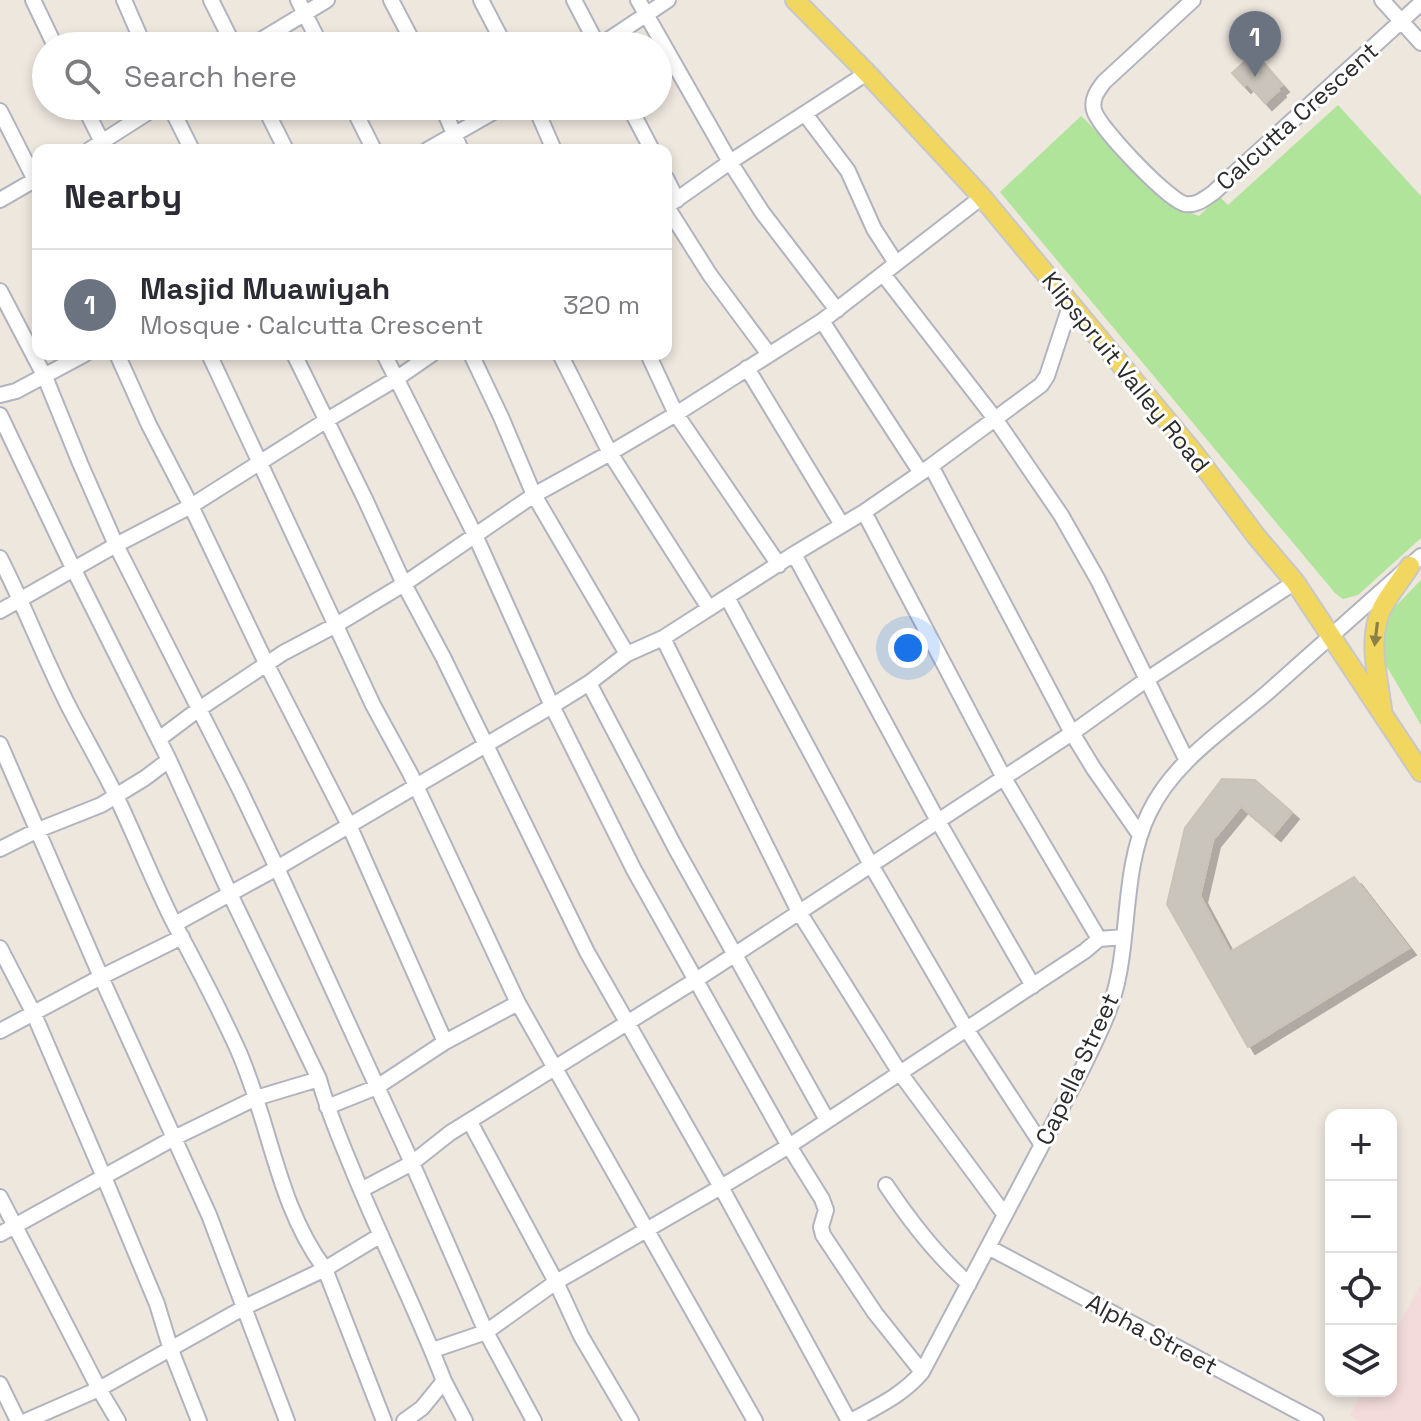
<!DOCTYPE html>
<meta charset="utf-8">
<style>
:root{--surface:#fff;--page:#f7f7f7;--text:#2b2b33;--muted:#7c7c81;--line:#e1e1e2;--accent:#0b8043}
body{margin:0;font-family:"Space Grotesk",sans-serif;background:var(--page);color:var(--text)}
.controls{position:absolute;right:24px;bottom:24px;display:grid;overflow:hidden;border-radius:16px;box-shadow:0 4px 12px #0003}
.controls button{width:72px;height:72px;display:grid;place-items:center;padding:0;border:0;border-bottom:2px solid var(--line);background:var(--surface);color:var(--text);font:40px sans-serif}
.you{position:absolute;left:908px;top:648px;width:28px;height:28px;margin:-20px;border:6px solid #fff;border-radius:50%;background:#1a73e8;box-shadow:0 0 0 12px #1a73e833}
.badge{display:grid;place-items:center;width:52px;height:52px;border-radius:50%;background:var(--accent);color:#fff;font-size:26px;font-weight:700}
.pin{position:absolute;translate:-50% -66px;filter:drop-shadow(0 2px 4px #0008)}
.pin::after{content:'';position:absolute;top:42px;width:28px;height:24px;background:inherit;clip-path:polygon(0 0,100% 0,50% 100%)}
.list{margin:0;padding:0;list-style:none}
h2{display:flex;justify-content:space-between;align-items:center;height:104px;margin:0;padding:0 32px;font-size:34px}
h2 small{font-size:26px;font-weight:400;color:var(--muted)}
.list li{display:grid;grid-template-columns:52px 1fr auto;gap:24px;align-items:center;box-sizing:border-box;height:112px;padding:0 32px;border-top:2px solid var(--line)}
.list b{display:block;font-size:30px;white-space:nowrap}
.list p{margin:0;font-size:26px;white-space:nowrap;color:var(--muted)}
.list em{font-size:26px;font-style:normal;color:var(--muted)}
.icon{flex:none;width:44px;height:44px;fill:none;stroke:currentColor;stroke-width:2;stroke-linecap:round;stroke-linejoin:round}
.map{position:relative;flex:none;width:1421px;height:1421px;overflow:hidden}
.search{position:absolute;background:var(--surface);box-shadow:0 4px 12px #0003;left:32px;top:32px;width:640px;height:88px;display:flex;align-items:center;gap:20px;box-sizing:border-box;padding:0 28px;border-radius:44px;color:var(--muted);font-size:30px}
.panel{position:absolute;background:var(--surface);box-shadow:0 4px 12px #0003;left:32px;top:144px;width:640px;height:216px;border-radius:16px}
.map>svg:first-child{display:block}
.medical{fill:#f4dbdb}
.green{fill:#b0e49a}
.building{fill:#c9c5bc;stroke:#c9c3b7;stroke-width:2;filter:url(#shadow)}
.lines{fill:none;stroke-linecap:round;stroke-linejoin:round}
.minor-casing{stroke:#b1b3bf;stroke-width:18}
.major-casing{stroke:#c8c8c8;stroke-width:22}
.minor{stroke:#fff;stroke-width:14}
.major{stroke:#f1d65f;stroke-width:18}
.oneway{fill:#8e8045}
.labels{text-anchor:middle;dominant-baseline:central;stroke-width:6;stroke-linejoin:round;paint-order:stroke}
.street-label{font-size:24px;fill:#2b2b2b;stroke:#fff}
</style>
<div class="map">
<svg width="1421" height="1421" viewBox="0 0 1421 1421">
<defs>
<filter id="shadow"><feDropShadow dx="7" dy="7" stdDeviation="0" flood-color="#0004"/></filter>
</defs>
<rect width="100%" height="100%" fill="#ede7de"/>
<path class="medical" d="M1421 1284V1421H1359L1350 1415 1363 1391H1391V1339Z"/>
<path class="green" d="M1338 105 1421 196V538L1358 595 1343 599 1335 593 1000 192 1081 116 1175 207 1199 216 1219 196 1228 205Z
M1421 580V725L1383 660 1381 630 1388 614Z"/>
<path class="building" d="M1254 53 1282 85 1278 88 1279 90 1265 103 1247 83 1244 86 1232 73Z
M1222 779 1255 780 1292 812 1274 834 1241 806 1213 840 1200 896 1230 952 1354 877 1409 948 1248 1047 1167 904 1185 828Z"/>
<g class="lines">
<g class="minor-casing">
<path id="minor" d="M33 0 55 46
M124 0 144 46
M211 0 234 46
M298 0 321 46
M391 0 415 46
M481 0 505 46
M574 0 598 46
M638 0 730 162 762 212 837 310
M1193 0 1104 82C1098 90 1091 99 1094 110 1098 127 1169 201 1185 204 1196 206 1204 199 1213 193L1421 3
M1382 0 1421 43
M251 46 327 0
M599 46 668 0
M84 106 106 150
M170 106 192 150
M264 106 286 150
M352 106 374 150
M442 106 461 150
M535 106 554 150
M629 106 652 150
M0 111 38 186
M805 114 848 171 874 229 896 263
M89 150 158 106
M427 150 504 106
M666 178 677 200
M0 200 38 178
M666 207 730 162 867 73
M667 207 710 275 768 353
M883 274 996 420 1061 515 1098 580 1187 761
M0 291 45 377 80 463 116 545 240 790 277 868 412 1163 486 1332 534 1421
M822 321 921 473
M117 354 149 425 191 506 267 665 349 825 445 1042
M209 354 373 705 410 773 518 1003 755 1421
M294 354 365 499 404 584 443 657 587 952 721 1187 849 1421
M384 354 475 535 552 706 634 870 789 1146 822 1199 826 1210 821 1227 823 1235 875 1313 922 1372
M471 354 501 417 534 495 627 654
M560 354 610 453 709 608
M648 354 676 414 779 565
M747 368 842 525
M0 395 16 391 85 354
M0 415 74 570 169 760 230 894 319 1079C327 1109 339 1137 351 1166 380 1238 416 1308 444 1381L422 1408 404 1421
M931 466 1072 733 1094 769 1140 835
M864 512 1004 778 1099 939 1124 937
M794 554 938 821 1033 986
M0 558C25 607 44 658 69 707 85 738 102 767 117 798 137 840 154 884 175 925 197 966 219 1008 238 1050 270 1122 277 1205 325 1269L384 1421
M727 597 871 865 967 1030 1042 1145
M0 611 116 545 191 506 327 420 396 379 432 354
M663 638 799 912 900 1073 1005 1215
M589 683 676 849 827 1120
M159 739 199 709 283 653 336 625 404 584 534 495 610 453 676 414 822 321 982 197
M0 744 101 977 209 1215 287 1421
M0 849 38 830 101 805 145 778 169 760
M175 924 277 868 552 706 589 683 627 654 663 638 794 554 864 512 931 466 1041 385 1047 376 1071 303
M0 948 33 1012 104 1177 157 1304 171 1350 199 1421
M0 1031 101 977 182 937
M327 1107 377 1087 445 1042 518 1003
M470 1122 556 1282 581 1336 631 1421
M886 1185C910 1221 936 1255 969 1284
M361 1190 412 1163 450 1133 696 980 1072 733 1146 680 1295 582
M0 1197 99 1389 118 1421
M0 1234 174 1138 256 1098 319 1079
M988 1247 1316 1421
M433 1350 486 1332 556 1282 721 1187 789 1146 1085 951 1099 939
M444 1381 465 1421
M0 1384 18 1421
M26 1421 99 1389 245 1307 325 1269 381 1235
M851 1421C876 1407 903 1395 922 1372L1082 1069C1097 1038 1113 1008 1119 973 1129 921 1125 862 1149 813 1173 762 1225 729 1267 693 1318 647 1370 602 1421 556"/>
</g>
<g class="major-casing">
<path id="major" d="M795 0 867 73 982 197 1194 453 1256 536 1295 582 1421 772
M1382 709C1378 677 1367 639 1382 608 1390 593 1401 580 1410 566"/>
</g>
<use href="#minor" class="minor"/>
<use href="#major" class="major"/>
</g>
<defs><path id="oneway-solid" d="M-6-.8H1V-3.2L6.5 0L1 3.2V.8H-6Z" transform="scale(2)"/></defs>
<use class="oneway" href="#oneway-solid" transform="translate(1376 634) rotate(97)"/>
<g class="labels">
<g class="street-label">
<text transform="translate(1297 116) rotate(-42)">Calcutta Crescent</text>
<text transform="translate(1126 372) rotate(51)">Klipspruit Valley Road</text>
<text transform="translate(1077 1069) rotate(-65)">Capella Street</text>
<text transform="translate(1152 1334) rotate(28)">Alpha Street</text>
</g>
</g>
</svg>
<div class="controls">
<button>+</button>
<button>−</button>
<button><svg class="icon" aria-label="locate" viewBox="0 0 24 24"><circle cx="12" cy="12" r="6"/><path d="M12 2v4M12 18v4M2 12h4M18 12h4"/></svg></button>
<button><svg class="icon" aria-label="layers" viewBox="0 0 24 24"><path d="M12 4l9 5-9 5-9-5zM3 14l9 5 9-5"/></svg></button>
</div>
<div class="you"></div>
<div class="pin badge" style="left:1255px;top:77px;background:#6b7280">1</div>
<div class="search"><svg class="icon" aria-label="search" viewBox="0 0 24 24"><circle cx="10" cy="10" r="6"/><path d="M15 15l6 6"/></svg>Search here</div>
<section class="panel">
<h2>Nearby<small></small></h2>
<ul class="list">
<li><span class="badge" style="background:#6b7280">1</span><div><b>Masjid Muawiyah</b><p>Mosque · Calcutta Crescent</p></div><em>320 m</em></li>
</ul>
</section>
</div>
